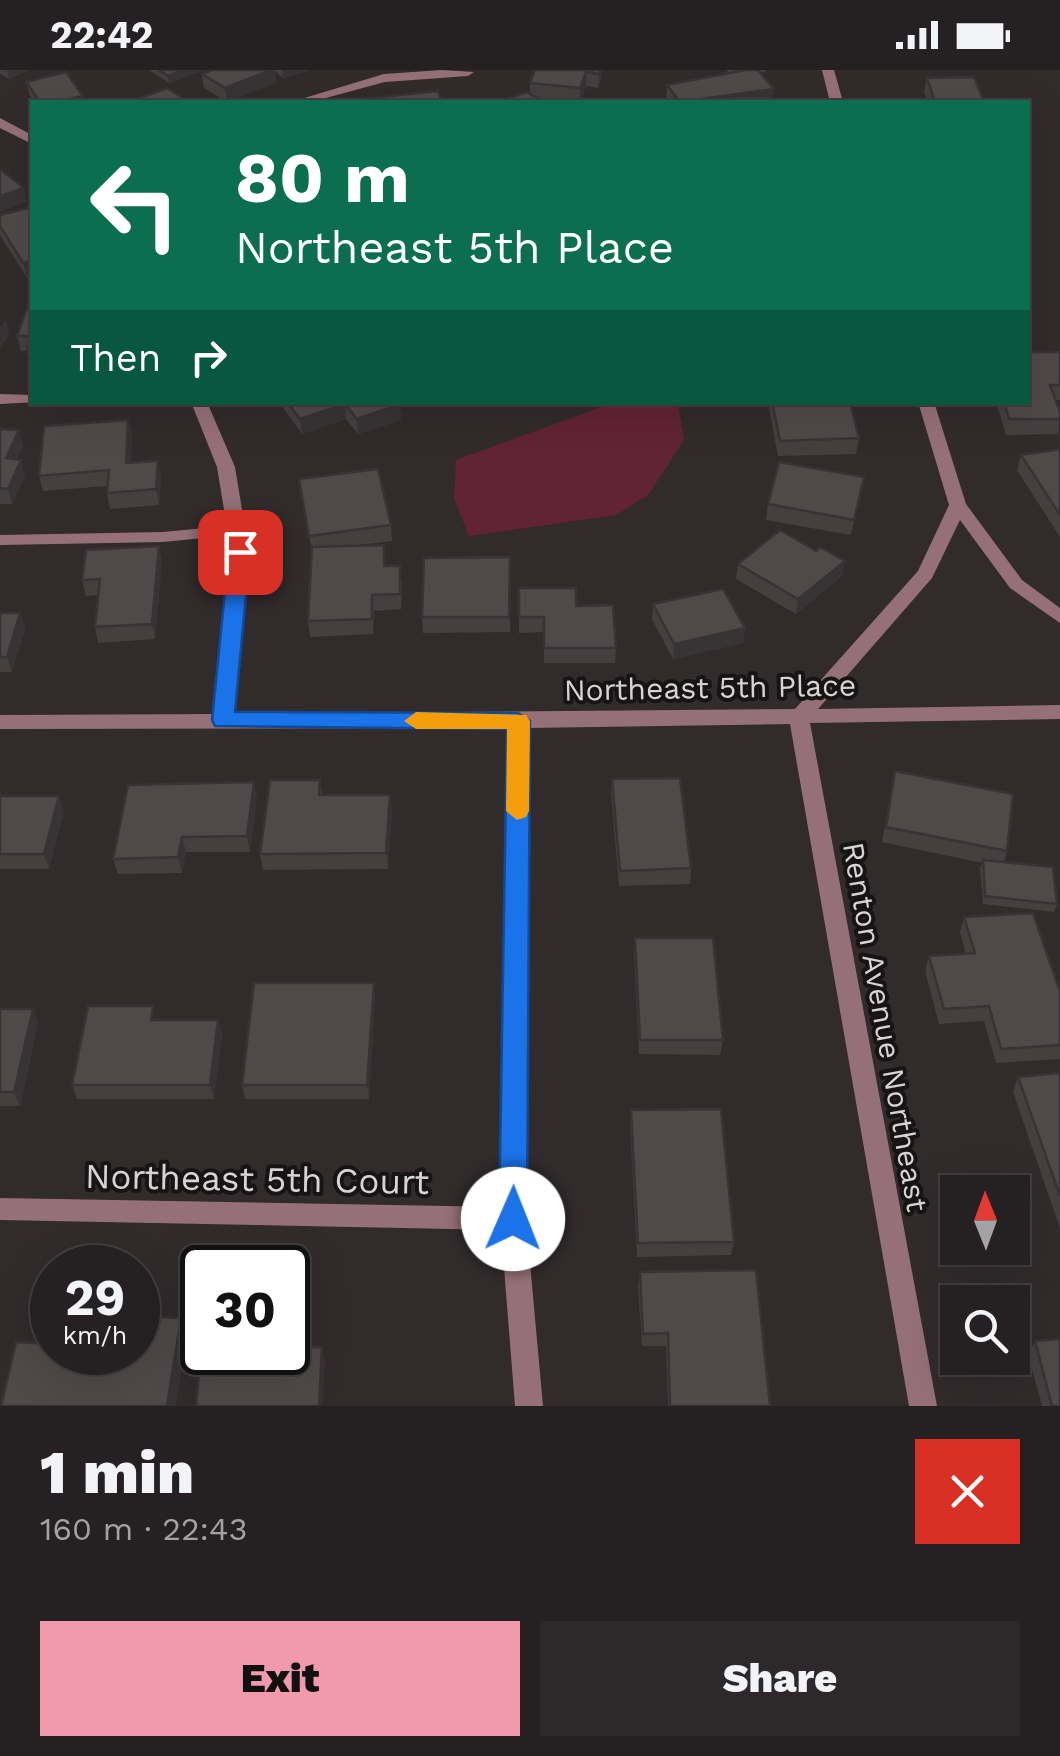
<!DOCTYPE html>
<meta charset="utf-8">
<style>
:root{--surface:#252021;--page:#2d282a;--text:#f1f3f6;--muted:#a3a3a5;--line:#423e3f;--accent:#f29aad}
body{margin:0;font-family:"Work Sans",sans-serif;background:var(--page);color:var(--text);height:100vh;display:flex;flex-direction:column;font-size:38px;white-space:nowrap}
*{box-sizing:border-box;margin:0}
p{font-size:32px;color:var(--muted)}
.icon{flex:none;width:55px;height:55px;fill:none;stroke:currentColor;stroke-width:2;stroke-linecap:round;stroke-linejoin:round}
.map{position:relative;height:1336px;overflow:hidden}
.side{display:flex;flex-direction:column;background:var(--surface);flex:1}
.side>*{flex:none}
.hud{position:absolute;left:30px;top:30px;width:1000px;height:305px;border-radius:0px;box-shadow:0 10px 40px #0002,0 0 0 2px var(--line);background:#0b6e4f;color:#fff;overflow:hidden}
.needle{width:65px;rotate:359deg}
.tools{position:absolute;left:940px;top:1105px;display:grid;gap:20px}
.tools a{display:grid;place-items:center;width:90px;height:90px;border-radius:0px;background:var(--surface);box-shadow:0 10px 40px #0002,0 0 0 2px var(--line);font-size:50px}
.speed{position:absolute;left:30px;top:1175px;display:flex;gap:20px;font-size:50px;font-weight:700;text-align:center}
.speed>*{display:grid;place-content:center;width:130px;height:130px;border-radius:50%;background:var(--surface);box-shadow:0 10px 40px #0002,0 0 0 2px var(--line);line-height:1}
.speed small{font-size:25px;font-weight:400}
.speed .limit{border:5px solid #111;border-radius:15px;background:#fff;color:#111}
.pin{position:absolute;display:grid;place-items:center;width:85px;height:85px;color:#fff;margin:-42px;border-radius:20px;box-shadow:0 5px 15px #0006}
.me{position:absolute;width:110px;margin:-55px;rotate:1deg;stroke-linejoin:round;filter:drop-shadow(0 0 8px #0008)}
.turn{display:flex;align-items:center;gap:35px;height:210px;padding:0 40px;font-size:45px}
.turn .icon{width:130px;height:130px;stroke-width:2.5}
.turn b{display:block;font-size:70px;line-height:85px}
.then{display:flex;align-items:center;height:95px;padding:0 40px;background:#0003;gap:20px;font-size:38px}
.round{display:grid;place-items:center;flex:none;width:105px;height:105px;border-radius:0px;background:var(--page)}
.overview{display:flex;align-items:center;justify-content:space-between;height:170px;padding:0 40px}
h1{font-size:60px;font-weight:800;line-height:75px}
.button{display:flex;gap:20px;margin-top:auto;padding:20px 40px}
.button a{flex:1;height:115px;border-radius:0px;background:var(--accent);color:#111;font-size:40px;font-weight:800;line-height:115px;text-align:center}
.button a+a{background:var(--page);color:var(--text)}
.status{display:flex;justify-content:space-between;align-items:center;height:70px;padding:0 50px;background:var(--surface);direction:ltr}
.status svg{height:28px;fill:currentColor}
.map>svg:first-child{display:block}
</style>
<div class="status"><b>22:42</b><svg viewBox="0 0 49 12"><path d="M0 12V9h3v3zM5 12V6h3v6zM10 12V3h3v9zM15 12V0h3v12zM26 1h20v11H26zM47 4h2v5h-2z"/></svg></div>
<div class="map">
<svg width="1060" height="1336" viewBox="0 0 1060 1336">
<rect width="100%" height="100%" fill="#312b2c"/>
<path fill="#612335" d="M612 333H678L684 370 648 425 616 445 469 466 454 428 456 390Z"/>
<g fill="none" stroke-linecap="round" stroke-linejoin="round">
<path fill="#967078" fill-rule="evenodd" d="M237 455 243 456 245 460 243 464 163 472 0 475V465L163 462Z"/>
<g fill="#967078" fill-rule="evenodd">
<path d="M442 0 474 2 468 6 385 12 311 32H291L384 4Z"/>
<path d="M822 0H834L843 32H830Z"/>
<path d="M0 48 32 65V74L0 58Z"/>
<path d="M0 324 32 325V332H38L0 334Z"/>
<path d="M191 332H207L235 397 249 482 233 644 795 639 918 501 949 435 918 332H934L966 434 1022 510 1060 538V553L1010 518 960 450 932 508 818 639 1060 635V649L810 653 937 1336H909L790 654 528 658 526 1149 543 1336H515L501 1160 0 1150V1128L501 1137 508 658 0 659V645L214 644 231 482 217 397Z"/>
</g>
</g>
<g fill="#453f40">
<path d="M0 0H29L9 9 0 4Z"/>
<path d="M149 0H204L169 13Z"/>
<path d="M212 0H310L283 8 275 1 276 13 227 32 204 18 202 4Z"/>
<path d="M535 0H602L601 9 598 18 586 16 580 32 536 28 530 24V13Z"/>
<path d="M727 0H765V2H760L774 19 772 32H668L666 29 667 15 732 2 728 3Z"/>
<path d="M927 8 984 32H928L924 22Z"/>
<path d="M26 12 84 32H34L30 26Z"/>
<path d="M32 137 27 208 0 165V145Z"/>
<path d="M32 232V298H30L27 281H21L17 266Z"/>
<path d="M1060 282V330H1056L1060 342 1058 364 1006 365 996 332H1028Z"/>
<path d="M279 332H399L401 350 358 364 346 349 302 364Z"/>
<path d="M768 332H772L859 368 856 384 778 386Z"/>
<path d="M128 350 132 365 130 393 158 391 161 406 159 435 110 439 107 423 108 416 43 421 39 406Z"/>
<path d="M0 359 23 375 17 389 25 405 12 434H0Z"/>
<path d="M1060 379V467L1017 400 1021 385Z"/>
<path d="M864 407 851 465 766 450 768 434Z"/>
<path d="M299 409 391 455 392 471 351 476 385 496 402 512 401 539 374 541 373 564 310 567 308 551 312 481Z"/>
<path d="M816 481 845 491 842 506 796 544 736 509 738 494Z"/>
<path d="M510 487V562L423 563 422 547Z"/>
<path d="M162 491 155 569 98 573 95 557 98 525 86 526 82 510Z"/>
<path d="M519 518 576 536 616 578 615 593H544V562L519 563Z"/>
<path d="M653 534 745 558 743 573 673 589 652 549Z"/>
<path d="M0 543H20L25 559 12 602H0Z"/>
<path d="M895 701 1007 781 1004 792 1057 834 1054 842 983 834 980 798 982 793 882 772Z"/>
<path d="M612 709 691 798 690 814 619 816 611 724Z"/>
<path d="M320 710 322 725H390L392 741 388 799 263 800 260 784Z"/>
<path d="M0 721 1 726 64 741 49 799H0Z"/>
<path d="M257 727 250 782H186L182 803 118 804 113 789Z"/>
<path d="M964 847 1060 922V989L996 993 984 951 939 954 925 901 929 886 966 884 960 862Z"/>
<path d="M635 868 723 970 720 985 639 984 634 883Z"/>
<path d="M374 913 375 927 369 1029H245L242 1015Z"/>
<path d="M0 939H33L38 954 20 1036H0Z"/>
<path d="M218 950 222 965 214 1029H77L72 1015Z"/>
<path d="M1060 1003V1158L1013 1022 1018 1007Z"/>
<path d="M631 1040 734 1172 731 1185 637 1187 630 1055Z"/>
<path d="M640 1202 770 1336H668L666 1276H642L638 1215Z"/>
<path d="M1035 1271 1060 1336H1042L1028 1284Z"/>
</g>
<g fill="#383334">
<path d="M7 0H29L9 9Z"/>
<path d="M184 0H204L169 13 168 6Z"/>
<path d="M271 0H275L276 13 227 32 225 18Z"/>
<path d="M282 0H310L283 8Z"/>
<path d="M600 0H602L601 9 598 18Z"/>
<path d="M586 2V16L580 32V18Z"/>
<path d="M774 19 772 32H688Z"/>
<path d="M83 26 84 32H55Z"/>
<path d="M24 118 27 132 0 142V126Z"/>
<path d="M32 190V206L27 208 23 193Z"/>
<path d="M6 250 9 265 0 278V257Z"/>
<path d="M345 334 346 349 302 364 300 349Z"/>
<path d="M400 334 401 350 358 364 357 349Z"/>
<path d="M128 350 132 365 129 409 126 393Z"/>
<path d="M19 360 23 375 10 404 6 388Z"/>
<path d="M21 390 25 405 12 434 8 419Z"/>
<path d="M158 391 161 406 159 435 156 419Z"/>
<path d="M159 476 162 491 155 569 152 554Z"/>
<path d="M845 491 842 506 796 544 798 529Z"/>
<path d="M20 543 25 559 12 602 7 587Z"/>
<path d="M745 558 743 573 673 589 674 574Z"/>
<path d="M254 712 257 727 250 782 247 766Z"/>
<path d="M390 725 392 741 388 799 386 783Z"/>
<path d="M59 726 64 741 49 799 44 784Z"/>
<path d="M182 767 186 782 182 803 178 787Z"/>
<path d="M374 913 375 927 369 1029 367 1015Z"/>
<path d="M33 939 38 954 20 1036 14 1022Z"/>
<path d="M218 950 222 965 214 1029 210 1015Z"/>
<path d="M296 1241 299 1254 296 1290 293 1278Z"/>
<path d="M181 1248 187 1266 176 1336H167Z"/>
<path d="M322 1277 325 1290 322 1336H319Z"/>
</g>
<g fill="#50494a" stroke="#383334" stroke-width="2.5">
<path d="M159 0H184L168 6Z"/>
<path d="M212 0H271L225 18 202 4Z"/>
<path d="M535 0H600L599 4 586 2 580 18 530 13Z"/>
<path d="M745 0H758L774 19 680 32 667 15Z"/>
<path d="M66 2 83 26 55 32H40L26 12Z"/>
<path d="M974 7 984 32H935L927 8Z"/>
<path d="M167 18 189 32H129Z"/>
<path d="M438 21 442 32H363L362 29Z"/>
<path d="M527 22 543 32H497Z"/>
<path d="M0 99 24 118 0 126Z"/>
<path d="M32 137V190L23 193 0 156V145Z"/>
<path d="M29 232H32V283H27L31 266H17Z"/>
<path d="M1028 282H1060V315H1050L1060 342V349H1009L1004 332H1028Z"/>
<path d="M287 332H399L400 334 357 349 345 334 300 349Z"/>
<path d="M772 332H850L859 368 780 371Z"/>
<path d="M128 350 126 393 158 391 156 419 107 423 109 400 39 406 44 356Z"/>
<path d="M0 359 19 360 6 388 21 390 8 419 0 418Z"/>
<path d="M1060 379V445L1021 385Z"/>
<path d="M779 392 864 407 854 450 768 434Z"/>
<path d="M378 399 391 455 309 466 299 409Z"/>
<path d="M780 460 816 481 820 477 845 491 798 529 738 494Z"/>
<path d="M384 475V496H400V524L372 525V549L308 551 312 477Z"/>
<path d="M159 476 152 554 95 557 100 509 82 510 86 480Z"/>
<path d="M510 487 509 547H422L424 488Z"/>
<path d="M519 518H576V536L613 535 616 578H544V547H519Z"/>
<path d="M723 519 745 558 674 574 653 534Z"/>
<path d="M0 543H20L7 587H0Z"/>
<path d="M895 701 1013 724 1007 781 886 757Z"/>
<path d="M680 708 691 798 620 801 612 709Z"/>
<path d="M270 710H320L319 725H390L386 783 260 784Z"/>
<path d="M254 712 247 766 182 767 178 787 113 789 128 715Z"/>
<path d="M0 726H59L44 784H0Z"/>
<path d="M983 790 1053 797 1057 834 985 826Z"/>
<path d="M1033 843 1060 922V975L1001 979 989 936 944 939 929 886 975 883 964 847Z"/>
<path d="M635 868H713L723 970H640Z"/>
<path d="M254 913H374L367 1015H242Z"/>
<path d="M88 936H153L151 950H218L210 1015H72Z"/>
<path d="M0 939H33L14 1022H0Z"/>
<path d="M1060 1003V1126L1018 1007Z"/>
<path d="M721 1039 734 1172 638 1173 631 1040Z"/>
<path d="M756 1200 770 1336H670L668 1263 643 1264 640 1202Z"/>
<path d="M296 1241 293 1278 322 1277 319 1336H196L202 1272V1282H288V1242Z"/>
<path d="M138 1246 181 1248 167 1336H1L16 1272 52 1274V1282H138Z"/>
<path d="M1060 1269V1336H1052L1035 1271Z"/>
</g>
<path fill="#1a73e8" stroke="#114b97" stroke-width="2.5" d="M240 476 250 482 235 642 518 643 530 651 527 1149 523 1158 513 1162 503 1158 499 1149 507 659 215 656 212 650 229 482Z"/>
<path fill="#f59e0b" d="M416 642 526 645 530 651 529 741 526 747 517 750 506 741 507 659H416L404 651Z"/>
<g text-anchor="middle" stroke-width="8" stroke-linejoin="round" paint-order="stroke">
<g font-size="30" fill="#d8d4d5" stroke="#171415">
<text transform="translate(710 618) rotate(-1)" y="10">Northeast 5th Place</text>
<text transform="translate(885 957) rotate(80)" y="10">Renton Avenue Northeast</text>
</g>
<g font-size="35" fill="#d8d4d5" stroke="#171415">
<text transform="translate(257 1109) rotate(1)" y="12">Northeast 5th Court</text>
</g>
</g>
</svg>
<div class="tools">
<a><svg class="needle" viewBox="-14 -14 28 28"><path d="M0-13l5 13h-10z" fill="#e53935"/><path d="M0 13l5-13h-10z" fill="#a3a3a5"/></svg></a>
<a><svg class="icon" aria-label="search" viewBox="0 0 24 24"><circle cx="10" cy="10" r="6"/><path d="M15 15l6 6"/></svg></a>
</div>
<div class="speed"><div>29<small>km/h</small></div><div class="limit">30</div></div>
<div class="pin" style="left:240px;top:482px;background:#d93025"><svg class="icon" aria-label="arrive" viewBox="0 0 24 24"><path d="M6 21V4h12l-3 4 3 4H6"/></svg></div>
<svg class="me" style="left:513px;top:1149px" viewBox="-20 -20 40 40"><circle r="19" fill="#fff"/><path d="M0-13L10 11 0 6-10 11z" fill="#1a73e8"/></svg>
<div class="hud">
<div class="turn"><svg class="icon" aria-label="left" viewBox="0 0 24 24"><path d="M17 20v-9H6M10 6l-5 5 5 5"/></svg><div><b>80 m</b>Northeast 5th Place</div></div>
<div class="then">Then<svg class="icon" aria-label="right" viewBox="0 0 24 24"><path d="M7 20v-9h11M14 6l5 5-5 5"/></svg></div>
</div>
</div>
<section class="side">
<div class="overview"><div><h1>1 min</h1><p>160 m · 22:43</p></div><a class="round" style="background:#d93025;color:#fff"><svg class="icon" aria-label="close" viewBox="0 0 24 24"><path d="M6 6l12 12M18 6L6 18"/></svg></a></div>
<div class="button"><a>Exit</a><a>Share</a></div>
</section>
